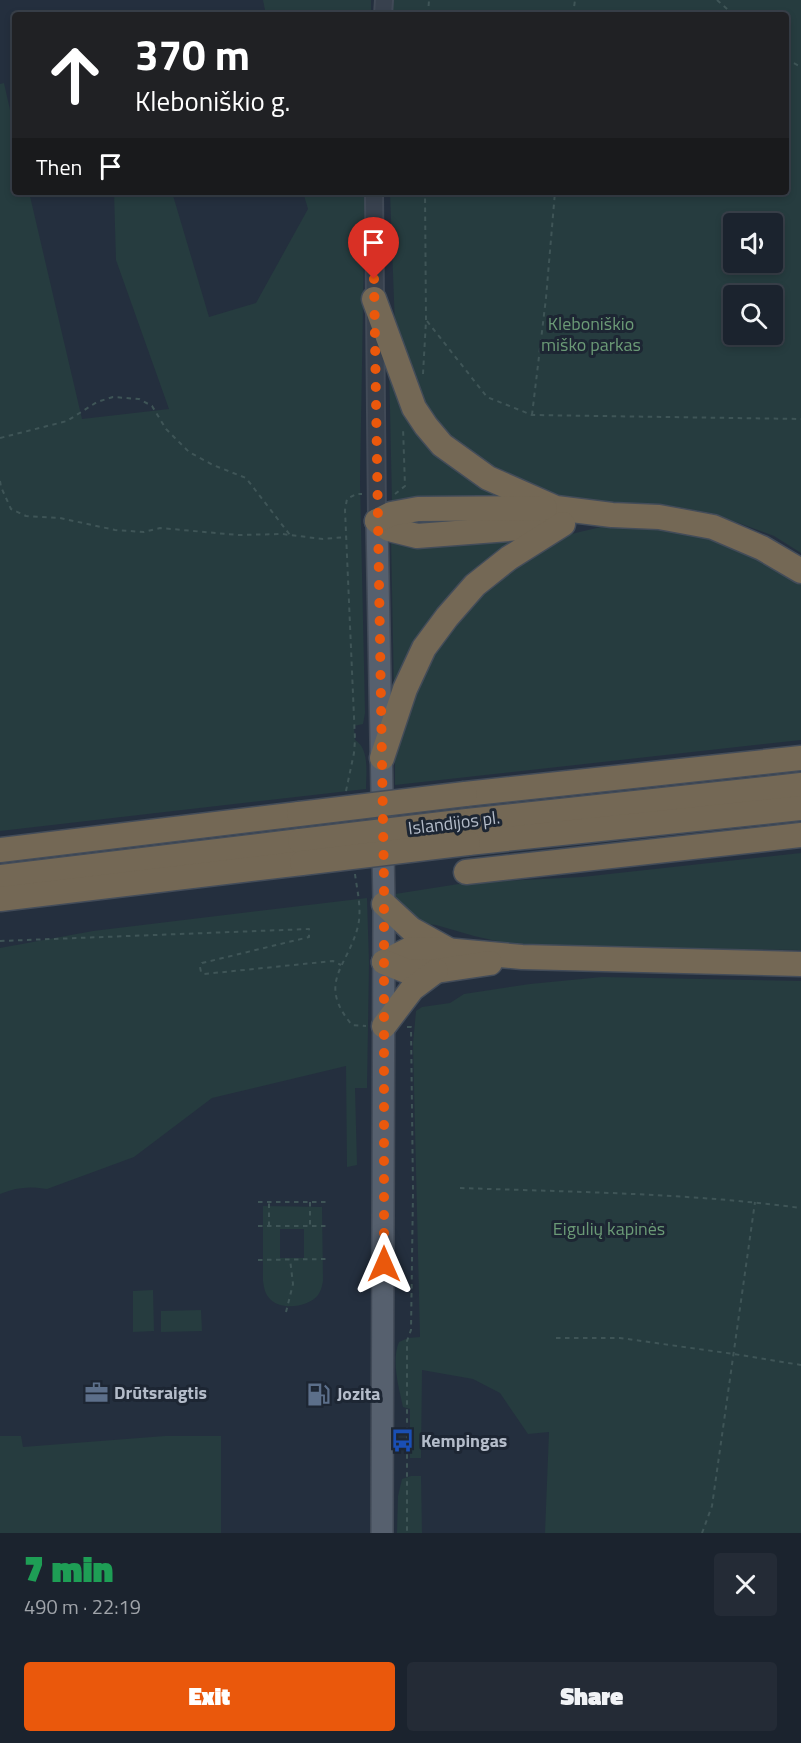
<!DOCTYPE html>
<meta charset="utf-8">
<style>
:root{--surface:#1b232e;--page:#242b36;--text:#f1f3f6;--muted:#a0a4aa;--line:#39404a;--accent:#ea580c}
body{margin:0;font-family:"Titillium Web",sans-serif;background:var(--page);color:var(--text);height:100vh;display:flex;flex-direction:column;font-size:22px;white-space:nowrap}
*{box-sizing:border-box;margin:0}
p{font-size:20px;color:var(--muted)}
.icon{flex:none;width:33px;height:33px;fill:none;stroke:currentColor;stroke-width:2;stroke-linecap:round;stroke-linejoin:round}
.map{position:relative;height:1533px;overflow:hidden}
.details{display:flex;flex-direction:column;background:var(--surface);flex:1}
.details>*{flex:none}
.hud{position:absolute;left:12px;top:12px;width:777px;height:183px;border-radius:6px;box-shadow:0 3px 9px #0003,0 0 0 2px var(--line);background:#202124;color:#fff;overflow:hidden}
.tools{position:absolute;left:723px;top:213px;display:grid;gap:12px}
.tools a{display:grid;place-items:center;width:60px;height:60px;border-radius:6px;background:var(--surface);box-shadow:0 3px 9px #0003,0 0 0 2px var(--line);font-size:30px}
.pin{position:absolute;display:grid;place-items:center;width:51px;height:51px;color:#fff;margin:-62px -26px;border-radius:50% 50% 50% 0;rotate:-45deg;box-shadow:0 0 6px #0007}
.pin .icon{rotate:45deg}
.me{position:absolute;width:66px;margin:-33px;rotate:0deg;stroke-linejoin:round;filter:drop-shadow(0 0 4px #0008)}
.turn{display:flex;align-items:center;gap:21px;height:126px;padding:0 24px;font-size:27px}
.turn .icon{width:78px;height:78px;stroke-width:2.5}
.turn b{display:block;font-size:42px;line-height:51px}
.then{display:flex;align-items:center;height:57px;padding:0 24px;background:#0003;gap:12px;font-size:22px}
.round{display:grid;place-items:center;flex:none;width:63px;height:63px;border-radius:6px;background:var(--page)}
.headline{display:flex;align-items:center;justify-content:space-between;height:102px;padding:0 24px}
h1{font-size:36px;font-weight:800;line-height:45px;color:#1e9e55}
.button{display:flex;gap:12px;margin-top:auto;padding:12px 24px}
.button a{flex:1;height:69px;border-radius:6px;background:var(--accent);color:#fff;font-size:24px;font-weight:800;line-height:69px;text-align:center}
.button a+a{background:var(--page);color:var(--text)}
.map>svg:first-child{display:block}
</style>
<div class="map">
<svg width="801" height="1533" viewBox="0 0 801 1533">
<rect width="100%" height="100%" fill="#242f3e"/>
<g fill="#263c3f" fill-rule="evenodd">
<path d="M263 0H371V15H266Z"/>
<path d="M392 0H801V553L774 536 711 513 666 505 579 501 539 495 502 480 431 425 395 327 390 192H786V15H392ZM734 224H772V262H734ZM734 296H772V334H734Z"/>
<path d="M4 83 15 132V192H29L82 419 169 409 116 260 114 192H172L209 317 256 303 308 209 303 192H365L360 481 365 713 363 724 354 726 355 740C370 749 366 774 366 789L0 831V84Z"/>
<path d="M389 361 402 394 520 501 392 504Z"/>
<path d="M605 526C644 527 687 527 724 540 751 550 776 568 801 583V740L395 785V738L414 689 454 620 478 590 567 535Z"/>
<path d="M539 530 394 694 391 537Z"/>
<path d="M801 853V950L519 946 474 936 436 925 424 924 400 908 395 894 465 883 582 877Z"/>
<path d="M367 898 369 963 367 1088H355L357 1165 347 1167 346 1066 212 1098 134 1157 47 1189C31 1186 16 1187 0 1194V948L93 931Z"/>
<path d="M602 977 801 981V1533H545L549 1432 528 1434 500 1393 473 1379 422 1370 421 1458H410V1409L403 1407C399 1388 391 1361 399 1342L408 1338 420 1337 413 1044 416 1011 422 1007 450 1003 464 994 530 984Z"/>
<path d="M263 1206 322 1207 323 1281C322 1286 321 1291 318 1295 309 1307 281 1311 270 1299 265 1294 264 1288 263 1281ZM280 1229H304V1258H280Z"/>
<path d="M153 1290 154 1331 133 1332V1291Z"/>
<path d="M201 1310 202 1331 161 1332V1311Z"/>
<path d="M0 1436H21L23 1447 165 1436H221V1533H0Z"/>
<path d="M411 1476H421L422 1533H397L398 1496 402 1479Z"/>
</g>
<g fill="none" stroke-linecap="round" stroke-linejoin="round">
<defs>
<g id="minor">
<path d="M383 15 384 0"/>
<path d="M374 192 377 521"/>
</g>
<path id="major" d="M377 521 384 904 382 1533"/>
<g id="highway">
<path d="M374 299 414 408 426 426 442 445 488 478 556 508 612 515 659 517 713 527 762 548 801 571"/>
<path d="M377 521 389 529 417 536 560 525"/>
<path d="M377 521 391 514 418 509 545 508"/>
<path d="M382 758 405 689 424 648 447 617 475 585 509 558 563 524"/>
<path d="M465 794 801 758"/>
<path d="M467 821 801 785"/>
<path d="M468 843 801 808"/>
<path d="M0 850 299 814"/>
<path d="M466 872 801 835"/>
<path d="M0 877 300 841"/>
<path d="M0 899 302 863"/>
<path d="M384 904 411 929 447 949"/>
<path d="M384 962 408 950 433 949 522 957 801 964"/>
<path d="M384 962 409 972 436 971 490 963"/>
<path d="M384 1026 412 989 436 971"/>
</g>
</defs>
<use href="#minor" stroke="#414a57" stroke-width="20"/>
<use href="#major" stroke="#414a57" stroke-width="24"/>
<use href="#highway" stroke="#434c59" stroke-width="27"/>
<g stroke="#3f5557" stroke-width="2" stroke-dasharray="4.5 4.5" stroke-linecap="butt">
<path d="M717 0 734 15"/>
<path d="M428 15 429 0"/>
<path d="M573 15 575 0"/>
<path d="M786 59 801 67"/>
<path d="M427 321 487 397 532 415 801 419"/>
<path d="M423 374 426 321 425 192"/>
<path d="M532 415 546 298 555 192"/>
<path d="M0 438 67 421 97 402 113 397 139 399 152 406 166 429 189 452 213 465 246 478 290 535"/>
<path d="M0 481 1 487 11 509 26 516 60 518 115 530 144 532 160 528 238 535 282 534 323 539 347 537"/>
<path d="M395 494 405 486 403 427"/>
<path d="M346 791 354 753 355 740 345 510 347 499 356 494H362"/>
<path d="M355 874C357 890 362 909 358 926 348 967 316 982 352 1025L366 1026"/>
<path d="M0 941 309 929V937L202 963 200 967 201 972 204 974 333 961 341 965"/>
<path d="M407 1027H411L413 1191 411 1330 407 1341V1533"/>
<path d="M460 1188C574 1192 688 1193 801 1208"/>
<path d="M258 1202H327"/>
<path d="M310 1202V1226"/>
<path d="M258 1226H327"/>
<path d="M269 1226V1202"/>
<path d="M258 1260 327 1259"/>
<path d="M286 1312 293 1284 290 1259"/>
<path d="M556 1338H620L734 1354 801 1365"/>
<path d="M702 1533 712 1506 755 1202"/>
</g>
<use href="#minor" stroke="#38414e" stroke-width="16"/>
<use href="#major" stroke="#56606e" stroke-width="21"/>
<use href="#highway" stroke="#746855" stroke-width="24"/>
<defs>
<g id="highway-bridge">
<path d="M299 814 465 794"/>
<path d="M300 841 467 821"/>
<path d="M302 863 468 843"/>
</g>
</defs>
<use href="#highway-bridge" stroke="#434c59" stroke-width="27" stroke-linecap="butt"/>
<use href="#highway-bridge" stroke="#746855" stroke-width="24"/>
</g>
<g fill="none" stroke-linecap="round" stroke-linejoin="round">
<path stroke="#ea580c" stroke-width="10" stroke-dasharray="0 18" d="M374 279 384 883V1264"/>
</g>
<defs>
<symbol id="office-bare" viewBox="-9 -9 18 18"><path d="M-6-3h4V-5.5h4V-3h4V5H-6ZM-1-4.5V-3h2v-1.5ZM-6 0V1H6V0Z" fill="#5c6f8a" stroke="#1d2633" stroke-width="2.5" paint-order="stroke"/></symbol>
<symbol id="fuel-bare" viewBox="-9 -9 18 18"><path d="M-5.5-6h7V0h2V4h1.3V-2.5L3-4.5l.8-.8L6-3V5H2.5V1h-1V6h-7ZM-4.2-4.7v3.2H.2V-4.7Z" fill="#5c6f8a" stroke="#1d2633" stroke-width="2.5" paint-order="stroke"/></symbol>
<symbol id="bus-bare" viewBox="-9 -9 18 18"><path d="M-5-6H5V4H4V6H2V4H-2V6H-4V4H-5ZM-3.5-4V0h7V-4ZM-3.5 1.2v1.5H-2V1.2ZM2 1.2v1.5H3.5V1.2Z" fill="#1a4fb4" stroke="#1d2633" stroke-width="2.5" paint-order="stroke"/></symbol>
</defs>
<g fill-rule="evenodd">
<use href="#office-bare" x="80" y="1376" width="33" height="33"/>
<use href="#fuel-bare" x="302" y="1378" width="33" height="33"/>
<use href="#bus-bare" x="386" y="1424" width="33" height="33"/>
</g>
<g text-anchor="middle" stroke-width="6" stroke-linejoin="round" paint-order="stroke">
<g font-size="18" fill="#6b9a76" stroke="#1d2633">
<text x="591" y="330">Kleboniškio<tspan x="591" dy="21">miško parkas</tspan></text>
<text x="609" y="1235">Eigulių kapinės</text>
</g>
<g font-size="18" fill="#b4bcc9" stroke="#1d2633">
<text transform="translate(454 823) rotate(-7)" y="6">Islandijos pl.</text>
</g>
<g font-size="18" font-weight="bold" fill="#b4bcc9" stroke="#1d2633" text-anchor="start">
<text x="114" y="1399">Drūtsraigtis</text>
<text x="337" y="1400">Jozita</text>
<text x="421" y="1447">Kempingas</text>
</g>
</g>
</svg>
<div class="tools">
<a><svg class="icon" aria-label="sound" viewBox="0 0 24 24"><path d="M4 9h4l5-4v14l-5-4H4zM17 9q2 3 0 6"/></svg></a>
<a><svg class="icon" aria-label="search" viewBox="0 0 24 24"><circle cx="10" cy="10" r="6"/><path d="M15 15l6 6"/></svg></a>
</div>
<div class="pin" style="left:374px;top:279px;background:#d93025"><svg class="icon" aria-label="arrive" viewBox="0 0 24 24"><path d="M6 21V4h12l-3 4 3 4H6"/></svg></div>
<svg class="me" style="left:384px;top:1264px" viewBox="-20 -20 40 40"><path d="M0-17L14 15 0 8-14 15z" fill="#ea580c" stroke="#fff" stroke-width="4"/></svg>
<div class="hud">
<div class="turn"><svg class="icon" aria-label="ahead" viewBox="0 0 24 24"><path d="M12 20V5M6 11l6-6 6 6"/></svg><div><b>370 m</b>Kleboniškio g.</div></div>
<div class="then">Then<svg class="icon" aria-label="arrive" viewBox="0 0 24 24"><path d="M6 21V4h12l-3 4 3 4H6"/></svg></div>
</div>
</div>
<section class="details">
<div class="headline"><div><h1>7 min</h1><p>490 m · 22:19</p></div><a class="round"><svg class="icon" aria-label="close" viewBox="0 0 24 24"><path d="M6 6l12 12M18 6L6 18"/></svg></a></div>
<div class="button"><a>Exit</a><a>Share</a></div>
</section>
